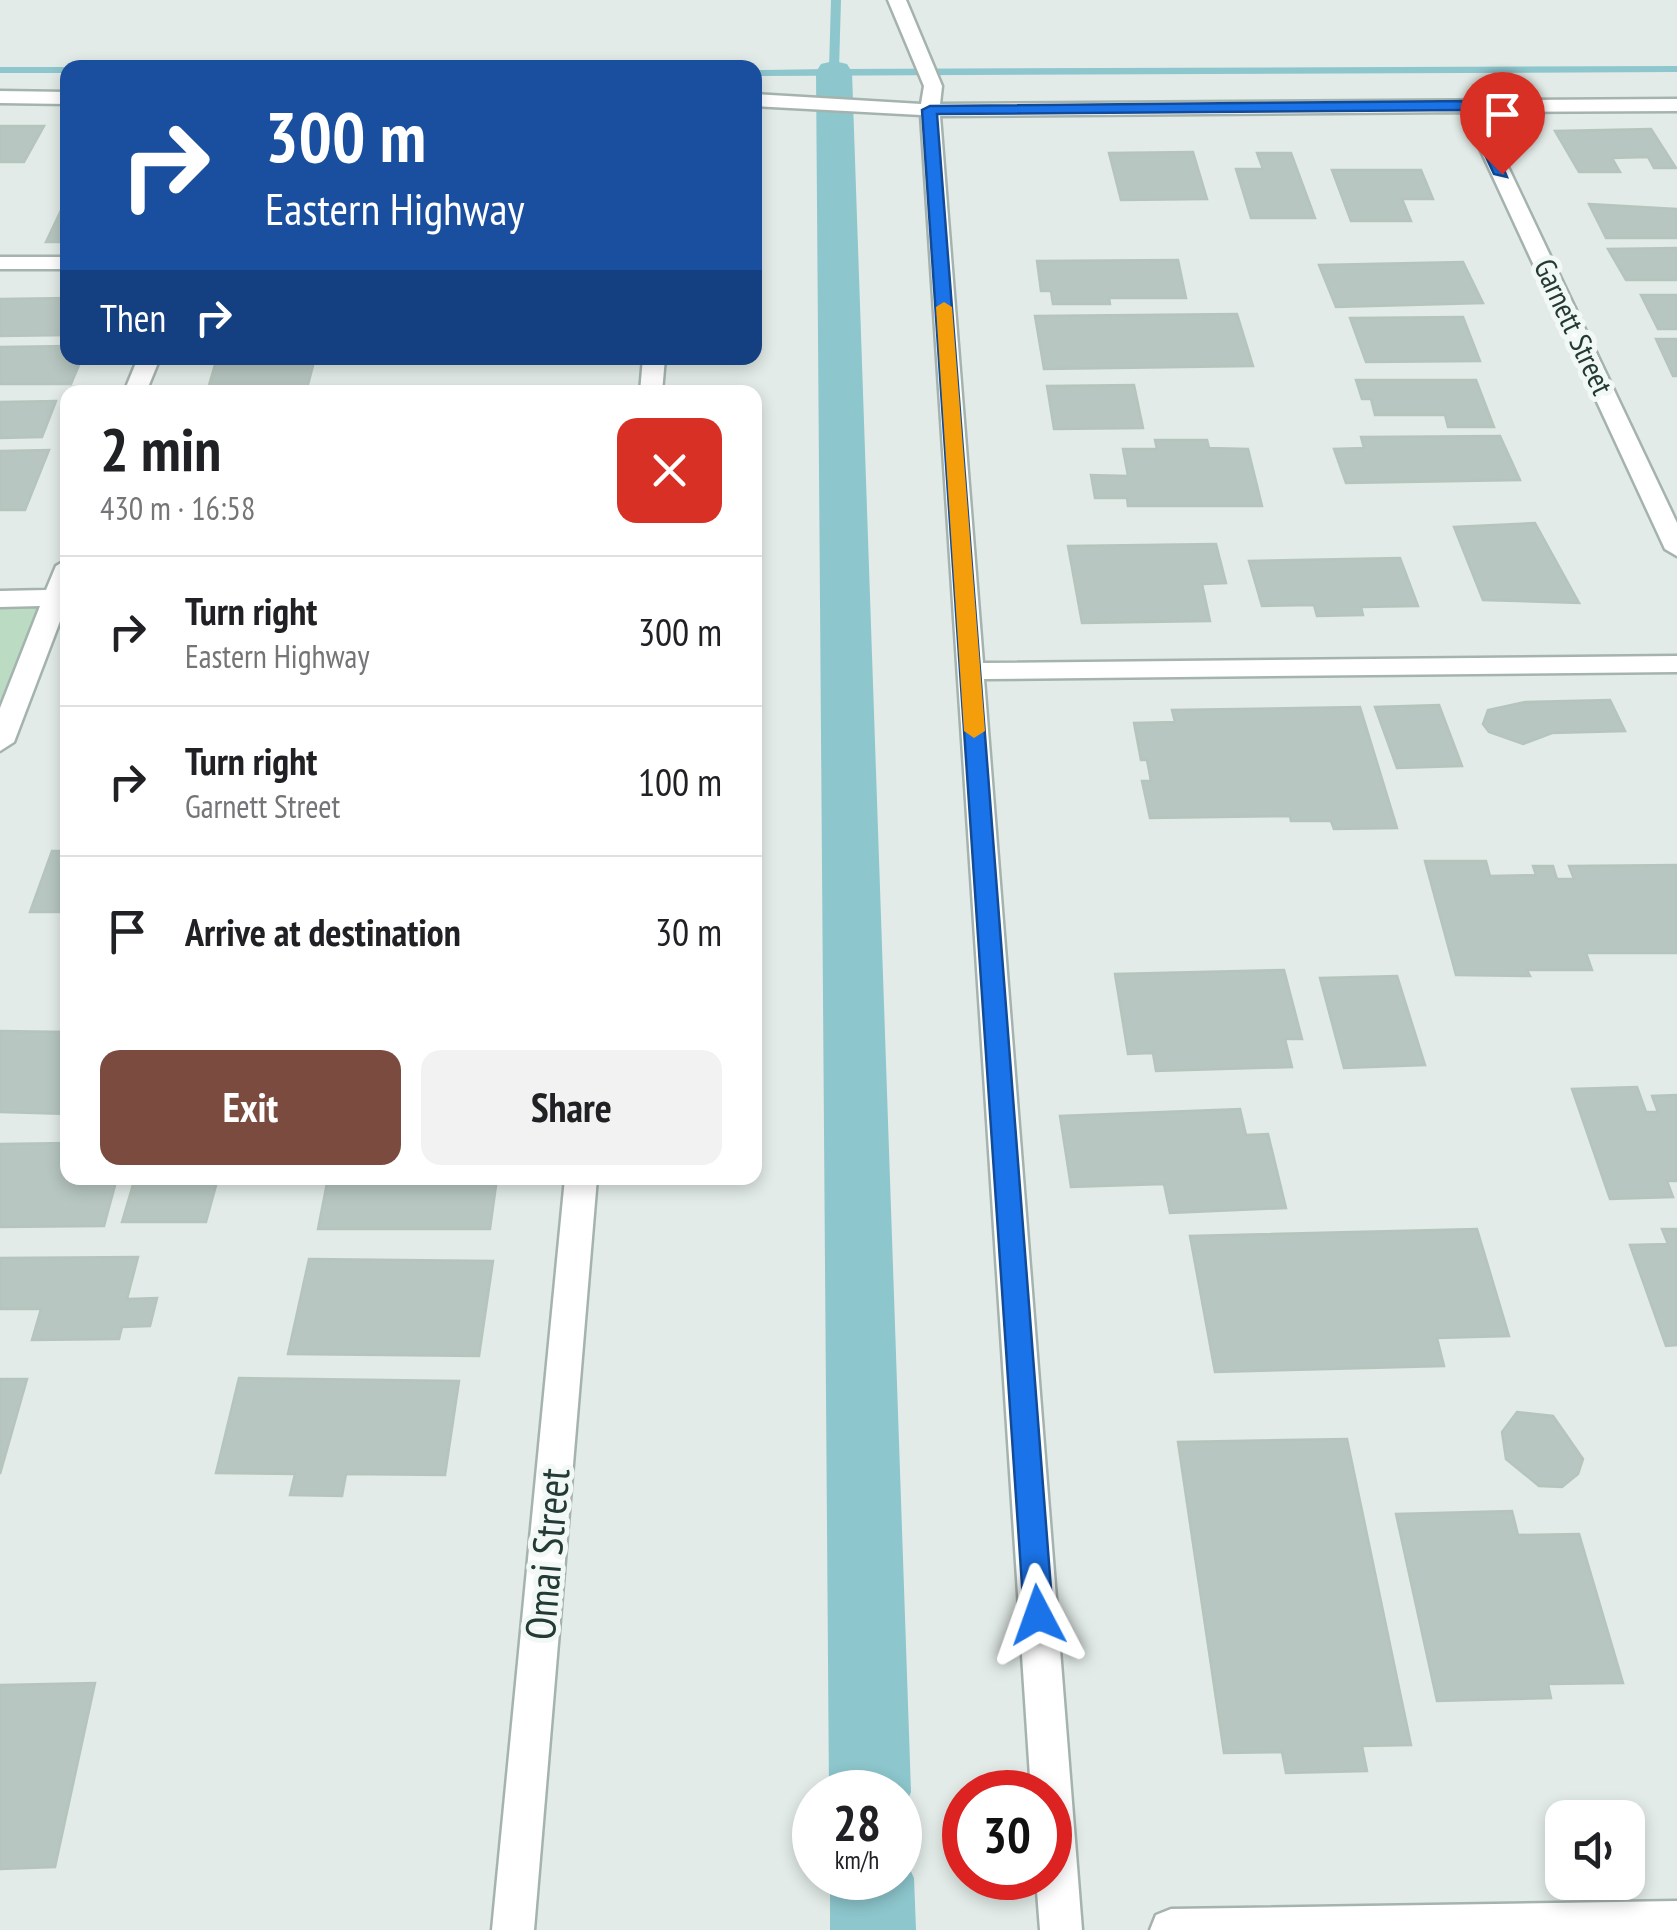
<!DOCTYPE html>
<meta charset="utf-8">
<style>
:root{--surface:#fff;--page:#f2f2f2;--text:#202124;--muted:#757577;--line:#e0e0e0;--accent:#7b4b3f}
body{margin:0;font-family:"PT Sans Narrow",sans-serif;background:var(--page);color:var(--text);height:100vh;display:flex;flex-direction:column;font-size:38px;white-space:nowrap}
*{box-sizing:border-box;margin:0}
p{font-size:32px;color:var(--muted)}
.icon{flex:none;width:55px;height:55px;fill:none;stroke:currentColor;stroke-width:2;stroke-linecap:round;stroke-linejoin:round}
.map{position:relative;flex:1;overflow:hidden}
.sheet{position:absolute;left:60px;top:385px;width:702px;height:800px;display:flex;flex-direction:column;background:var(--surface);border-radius:20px;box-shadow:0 5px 15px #0003}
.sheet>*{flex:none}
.guide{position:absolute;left:60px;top:60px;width:702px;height:305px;border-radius:20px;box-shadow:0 5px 15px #0003;background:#1a4fa0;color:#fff;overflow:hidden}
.tools{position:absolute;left:1545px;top:1800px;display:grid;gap:20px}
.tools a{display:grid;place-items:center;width:100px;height:100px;border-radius:20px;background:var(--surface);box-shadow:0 5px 15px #0003;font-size:50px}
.speed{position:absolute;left:792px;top:1770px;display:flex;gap:20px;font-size:50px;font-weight:700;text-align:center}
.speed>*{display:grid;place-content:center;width:130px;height:130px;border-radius:50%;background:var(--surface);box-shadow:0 5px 15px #0003;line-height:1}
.speed small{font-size:25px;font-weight:400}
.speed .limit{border:15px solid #d22;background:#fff;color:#111}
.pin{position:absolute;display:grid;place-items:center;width:85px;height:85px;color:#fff;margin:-102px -42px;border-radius:50% 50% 50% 0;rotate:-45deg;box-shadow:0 0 10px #0007}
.pin .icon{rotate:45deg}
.me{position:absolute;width:110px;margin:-55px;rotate:356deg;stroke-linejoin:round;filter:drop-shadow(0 0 8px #0008)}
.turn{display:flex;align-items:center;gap:35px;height:210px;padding:0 40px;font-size:45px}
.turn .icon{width:130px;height:130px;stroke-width:2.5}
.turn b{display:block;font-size:70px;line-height:85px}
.then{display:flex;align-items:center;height:95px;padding:0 40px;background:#0003;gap:20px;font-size:38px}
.round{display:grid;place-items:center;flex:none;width:105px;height:105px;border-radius:20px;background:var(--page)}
.headline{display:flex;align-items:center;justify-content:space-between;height:170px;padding:0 40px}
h1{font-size:60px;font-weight:800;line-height:75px}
.cta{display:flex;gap:20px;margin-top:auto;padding:20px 40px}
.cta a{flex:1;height:115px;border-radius:20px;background:var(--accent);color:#fff;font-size:40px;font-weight:800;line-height:115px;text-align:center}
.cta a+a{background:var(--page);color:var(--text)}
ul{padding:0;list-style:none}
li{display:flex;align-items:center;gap:30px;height:150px;padding:0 40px;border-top:2px solid var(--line)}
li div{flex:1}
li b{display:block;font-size:38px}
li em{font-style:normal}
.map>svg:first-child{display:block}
</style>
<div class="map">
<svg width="1677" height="1930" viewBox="0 0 1677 1930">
<rect width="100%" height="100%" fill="#e2ebe7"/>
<path fill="#bcdbc3" d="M0 598H55L0 728Z"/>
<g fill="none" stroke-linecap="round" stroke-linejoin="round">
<g fill="#8dc6cd" fill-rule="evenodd">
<path d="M831 0H841L839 69 1677 66V72L755 76V70L829 69Z"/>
<path d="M0 67H68L71 68H68V73H0Z"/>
</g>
<g fill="#8dc6cd" fill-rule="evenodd">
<path d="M834 61 847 64 852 72 911 1792 900 1818V1792H829L816 72 821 64Z"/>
<path d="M900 1848 914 1878 916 1930H830V1878H900Z"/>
</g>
</g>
<g fill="#b7c6c0" stroke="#b5c5bd" stroke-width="2.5">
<path d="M0 126H44L24 162H0Z"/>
<path d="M1651 129 1676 168H1654L1648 157 1612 158 1620 172H1579L1555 131Z"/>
<path d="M1193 152 1207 199 1121 200 1109 153Z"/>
<path d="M1257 153H1291L1315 218H1251L1236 169H1263Z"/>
<path d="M1332 170H1421L1433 199H1402L1411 221H1351Z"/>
<path d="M64 204 68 242H46Z"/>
<path d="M1589 204 1677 209V238H1606Z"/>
<path d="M1677 248V280H1626L1608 249Z"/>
<path d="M1178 260 1186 298H1109L1110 304H1053L1051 291H1041L1037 261Z"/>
<path d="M1463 262 1483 303 1336 307 1319 265Z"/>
<path d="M1641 295H1677V329H1658Z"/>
<path d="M68 298V335L0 336V299Z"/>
<path d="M1237 314 1253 366 1044 369 1035 316Z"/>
<path d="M1463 317 1480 361 1366 362 1350 318Z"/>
<path d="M1656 339H1677V376H1673Z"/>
<path d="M68 346V358H82L71 384H0V347Z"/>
<path d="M217 358H315L306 392H207Z"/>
<path d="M1356 380H1476L1494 427H1448L1445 415H1375L1371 399H1362Z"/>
<path d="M1134 385 1143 428 1054 429 1047 386Z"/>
<path d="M56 401 42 437 0 438V402Z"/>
<path d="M1500 436 1520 480 1346 483 1334 449 1364 448 1361 437Z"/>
<path d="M1155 440H1207L1209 448 1248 449 1262 506H1128L1127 498H1095L1091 475 1128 476 1123 449H1157Z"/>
<path d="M49 450 25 510H0V451Z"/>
<path d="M1535 523 1579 603 1483 600 1454 527Z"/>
<path d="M1216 544 1226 583 1202 584 1210 621 1082 623 1068 546Z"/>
<path d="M1400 558 1418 606 1361 607 1363 615 1317 616 1314 605 1262 606 1249 561Z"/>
<path d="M1610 700 1625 731 1552 733 1523 744 1489 732 1483 724 1488 710 1525 702Z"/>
<path d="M1439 705 1462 766 1397 768 1375 707Z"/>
<path d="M1360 707 1397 828 1334 829 1331 821H1291L1290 816 1150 818 1142 781H1151L1147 760H1141L1134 723 1175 722 1172 710Z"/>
<path d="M52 851H68V912H30Z"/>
<path d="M1425 861H1486L1490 876 1536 875 1533 866H1553L1557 879H1574L1569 866 1677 865V953H1586L1592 970H1527L1530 976 1456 975Z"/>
<path d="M1284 970 1302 1039H1285L1292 1067 1156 1071 1153 1053 1128 1054 1115 974Z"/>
<path d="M1397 976 1425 1065 1344 1068 1320 978Z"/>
<path d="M0 1031 68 1032V1114L0 1112Z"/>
<path d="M1637 1087 1646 1112H1658L1652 1096 1677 1095V1181H1667L1673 1197 1610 1199 1572 1089Z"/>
<path d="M1240 1109 1246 1135 1268 1134 1286 1208 1170 1213 1164 1184 1071 1187 1060 1116Z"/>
<path d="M68 1143V1178H117L104 1226 0 1227V1144Z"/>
<path d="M135 1178H218L206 1222H122Z"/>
<path d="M328 1178H497L490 1229H318Z"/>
<path d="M1477 1229 1509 1336 1437 1338 1444 1366 1215 1372 1190 1236Z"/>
<path d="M1662 1229H1677V1345L1666 1346 1630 1245 1668 1244Z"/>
<path d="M138 1257 127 1299 157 1298 150 1326 122 1327 119 1339 32 1340 41 1309H0V1258Z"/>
<path d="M309 1259 493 1261 479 1356 288 1354Z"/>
<path d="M239 1378 459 1381 445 1475 346 1474 342 1496 290 1495 295 1474 216 1473Z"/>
<path d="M0 1379H27L0 1474Z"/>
<path d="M1517 1412 1553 1416 1583 1459 1578 1474 1562 1487 1539 1486 1506 1459 1502 1432Z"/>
<path d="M1347 1439 1411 1745 1362 1746 1367 1771 1286 1773 1282 1752 1224 1753 1178 1442Z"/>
<path d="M1512 1511 1518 1535 1579 1534 1623 1683 1548 1684 1551 1698 1437 1701 1396 1514Z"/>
<path d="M95 1683 55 1867 0 1869V1685Z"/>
</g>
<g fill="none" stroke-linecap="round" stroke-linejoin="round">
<defs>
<g id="minor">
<path d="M888 0H906L942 86 940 104 1677 99V111L1482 112 1677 523V556L1665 549 1463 112 940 116 983 663 1677 656V672L984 679 1082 1930H1040L1036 1878H1050V1792H1031L921 115 755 106V94L921 104 924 86Z"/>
<path d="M0 91 68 92V104L0 103Z"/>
<rect x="0" y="257" width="68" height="12"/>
<path d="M138 358H160L146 392H124Z"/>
<path d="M643 358H665L662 392H640Z"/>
<path d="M68 559V600L14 742 0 751V708L40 606 0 607V591L46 590 56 566Z"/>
<path d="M565 1178H597L534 1930H492Z"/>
<path d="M1677 1901V1930H1150L1156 1915 1171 1909Z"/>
</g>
</defs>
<use href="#minor" stroke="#a5b3ae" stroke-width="5"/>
<use href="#minor" fill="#fff" fill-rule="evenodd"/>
</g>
<path fill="#1a73e8" stroke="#114b97" stroke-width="2.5" d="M1470 101 1477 105 1507 177 1494 174 1464 110 937 114 1053 1615 1049 1625 1038 1629 1028 1625 1024 1615 922 110 930 106Z"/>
<path fill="#f59e0b" d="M944 302 952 307 985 731 974 738 964 731 936 307Z"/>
<g text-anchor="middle" stroke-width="10" stroke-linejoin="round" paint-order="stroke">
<g font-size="30" fill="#233b34" stroke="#f2f8f5">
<text transform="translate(1573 327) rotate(65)" y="10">Garnett Street</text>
</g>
<g font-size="42" fill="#233b34" stroke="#f2f8f5">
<text transform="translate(547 1554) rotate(-85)" y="15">Omai Street</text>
</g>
</g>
</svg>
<div class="tools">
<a><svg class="icon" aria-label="sound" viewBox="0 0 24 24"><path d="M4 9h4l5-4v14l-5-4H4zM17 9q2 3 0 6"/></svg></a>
</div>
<div class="speed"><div>28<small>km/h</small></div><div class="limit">30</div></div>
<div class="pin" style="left:1502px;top:174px;background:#d93025"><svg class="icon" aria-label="arrive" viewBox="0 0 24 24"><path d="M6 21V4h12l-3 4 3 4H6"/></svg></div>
<svg class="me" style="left:1038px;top:1615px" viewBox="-20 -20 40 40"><path d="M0-17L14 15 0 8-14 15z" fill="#1a73e8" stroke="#fff" stroke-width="4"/></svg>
<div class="guide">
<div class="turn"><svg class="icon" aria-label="right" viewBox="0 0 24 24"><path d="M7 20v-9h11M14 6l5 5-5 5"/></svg><div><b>300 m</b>Eastern Highway</div></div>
<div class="then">Then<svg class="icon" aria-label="right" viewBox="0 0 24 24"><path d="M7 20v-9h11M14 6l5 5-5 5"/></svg></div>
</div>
<section class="sheet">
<div class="headline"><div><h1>2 min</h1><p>430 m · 16:58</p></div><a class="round" style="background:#d93025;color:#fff"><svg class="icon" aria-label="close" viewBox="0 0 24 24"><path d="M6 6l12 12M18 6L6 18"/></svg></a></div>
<ul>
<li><svg class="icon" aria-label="right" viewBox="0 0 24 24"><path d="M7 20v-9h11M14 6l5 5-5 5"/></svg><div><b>Turn right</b><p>Eastern Highway</p></div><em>300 m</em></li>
<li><svg class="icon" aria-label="right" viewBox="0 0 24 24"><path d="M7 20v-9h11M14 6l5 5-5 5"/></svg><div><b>Turn right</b><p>Garnett Street</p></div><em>100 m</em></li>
<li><svg class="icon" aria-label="arrive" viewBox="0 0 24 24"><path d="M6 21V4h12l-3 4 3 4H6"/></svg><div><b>Arrive at destination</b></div><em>30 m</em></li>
</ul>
<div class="cta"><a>Exit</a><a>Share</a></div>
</section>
</div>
